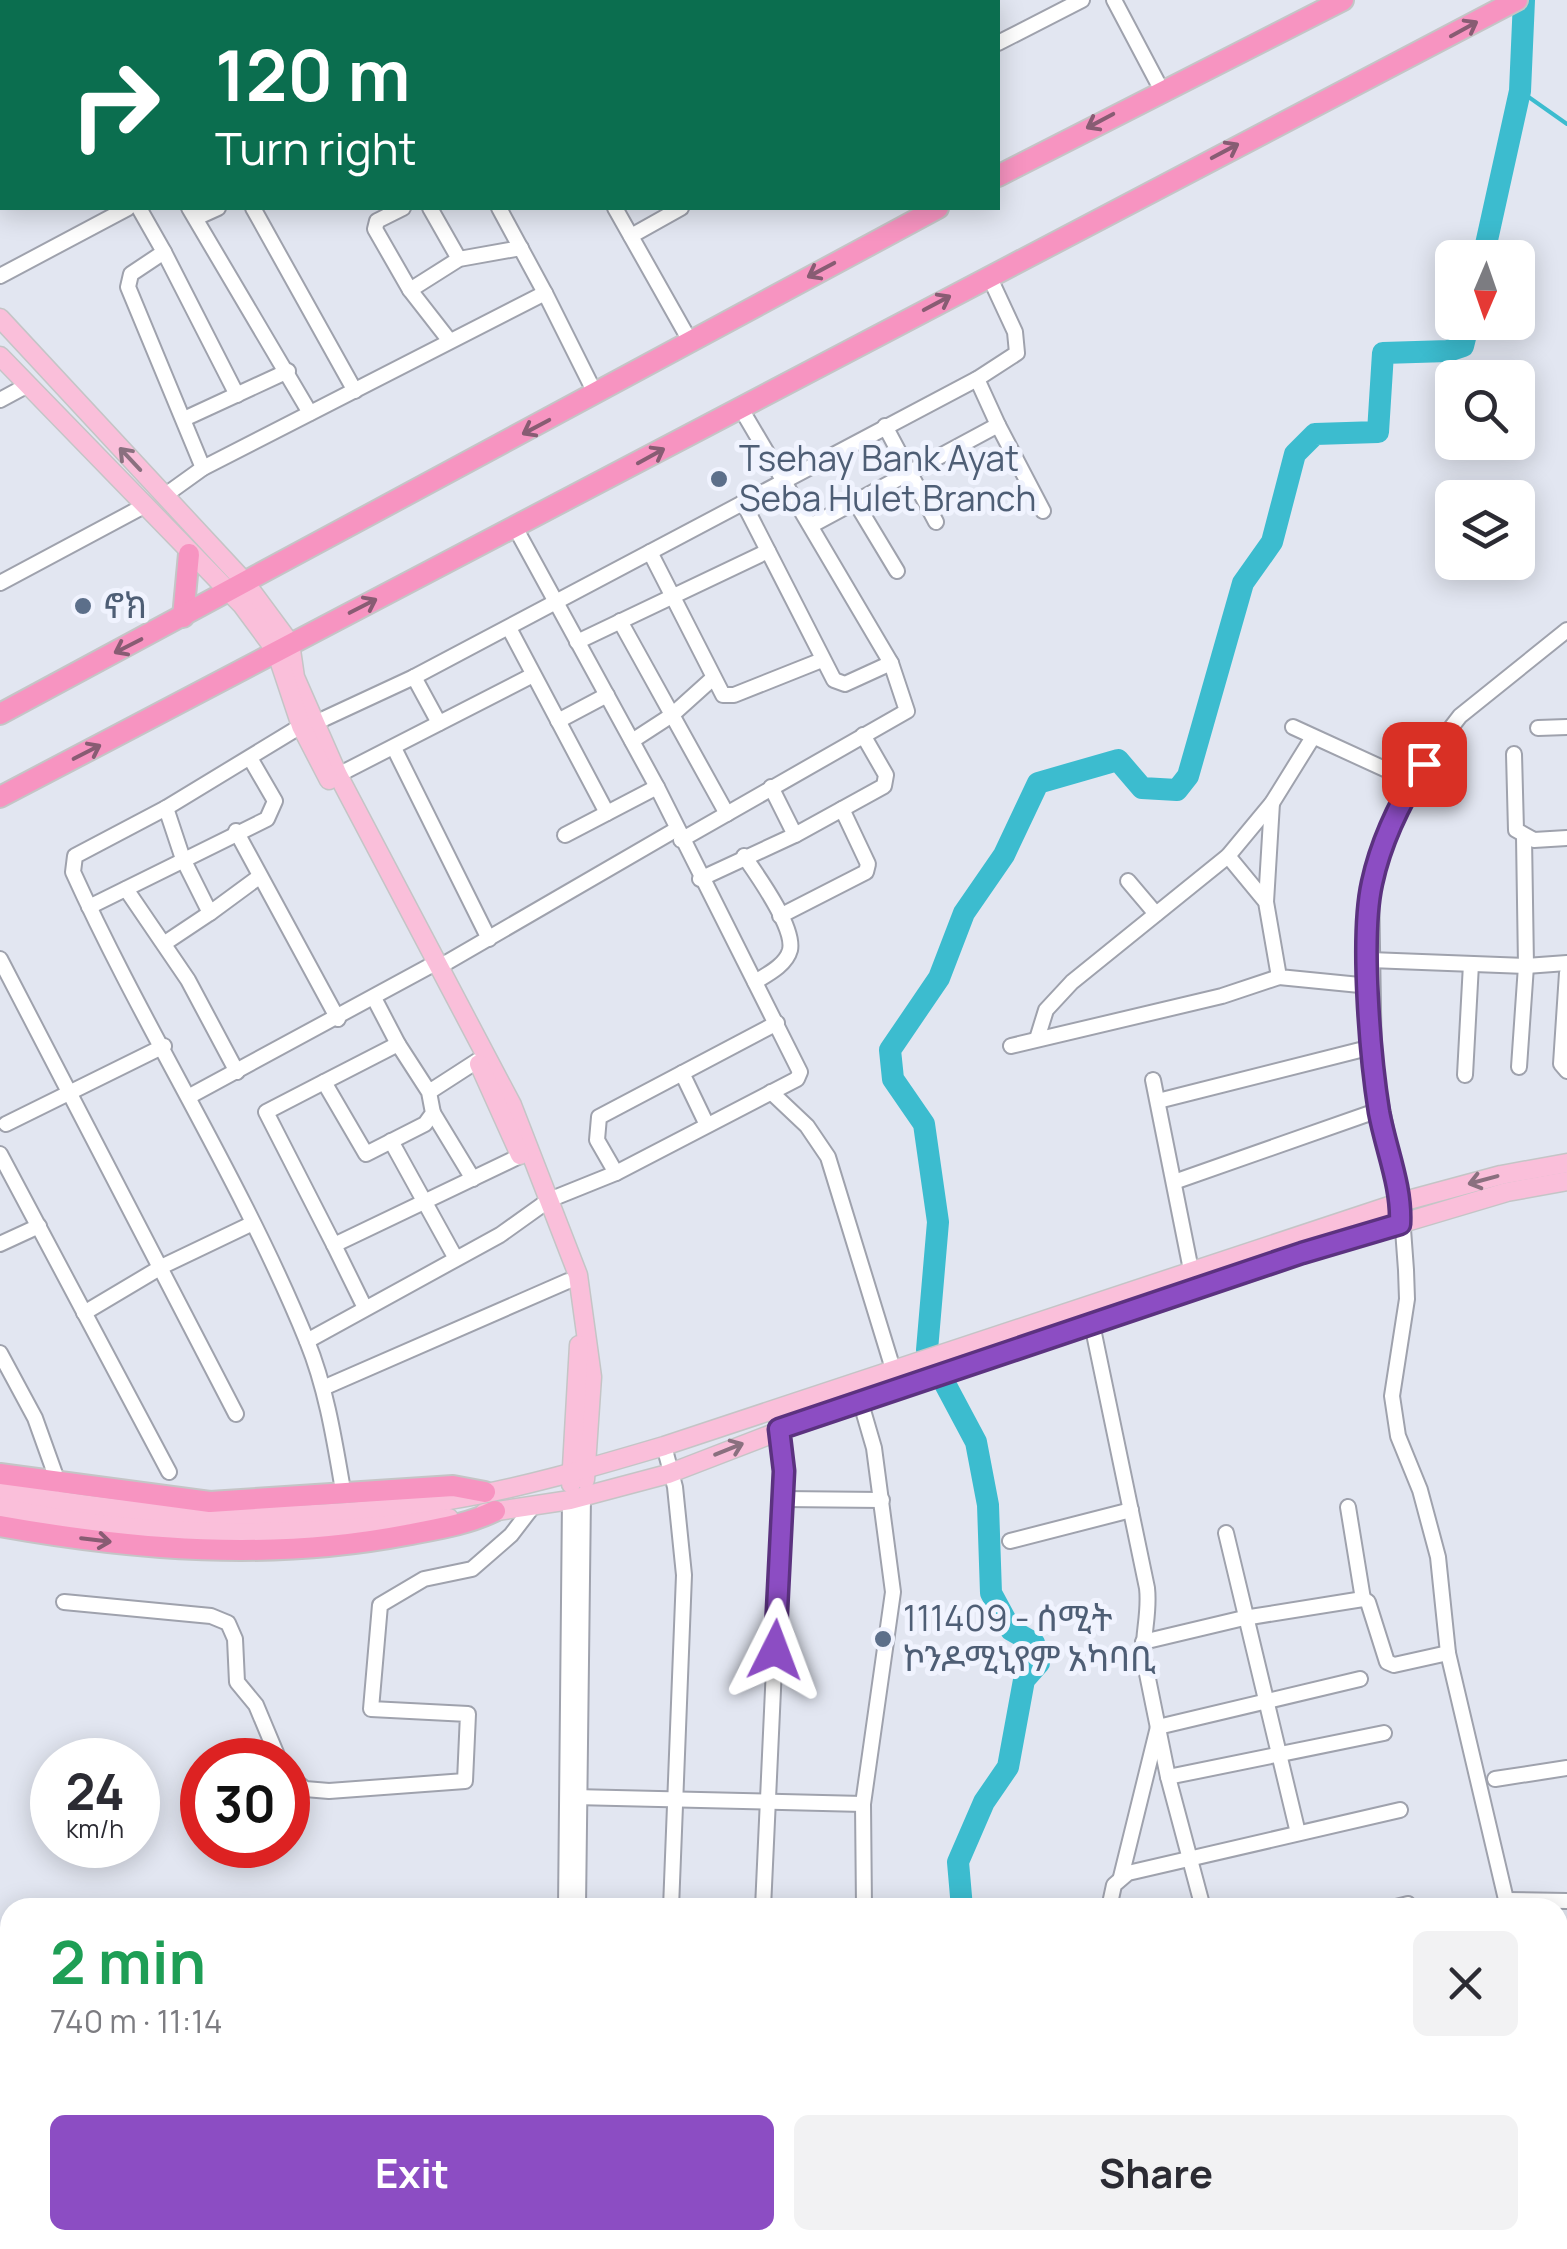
<!DOCTYPE html>
<meta charset="utf-8">
<style>
:root{--surface:#fff;--page:#f2f2f3;--text:#2b2b33;--muted:#7c7c81;--accent:#8c4dc3}
body{margin:0;font-family:Manrope,"Noto Sans Ethiopic",sans-serif;background:var(--page);color:var(--text);height:100vh;display:flex;flex-direction:column;font-size:38px;white-space:nowrap}
*{box-sizing:border-box;margin:0}
p{font-size:32px;color:var(--muted)}
.icon{flex:none;width:55px;height:55px;fill:none;stroke:currentColor;stroke-width:2;stroke-linecap:round;stroke-linejoin:round}
.map{position:relative;flex:1;overflow:hidden}
.side{position:absolute;left:0px;top:1898px;width:1568px;height:352px;display:flex;flex-direction:column;background:var(--surface);border-radius:30px 30px 0 0;box-shadow:0 5px 25px #0003}
.side>*{flex:none}
.guide{position:absolute;left:0px;top:0px;width:1000px;height:210px;box-shadow:0 5px 25px #0003;background:#0b6e4f;color:#fff;overflow:hidden}
.needle{width:65px;rotate:182deg}
.tools{position:absolute;left:1435px;top:240px;display:grid;gap:20px}
.tools a{display:grid;place-items:center;width:100px;height:100px;border-radius:15px;background:var(--surface);box-shadow:0 5px 25px #0003;font-size:50px}
.speed{position:absolute;left:30px;top:1738px;display:flex;gap:20px;font-size:50px;font-weight:700;text-align:center}
.speed>*{display:grid;place-content:center;width:130px;height:130px;border-radius:50%;background:var(--surface);box-shadow:0 5px 25px #0003;line-height:1}
.speed small{font-size:25px;font-weight:400}
.speed .limit{border:15px solid #d22;background:#fff;color:#111}
.pin{position:absolute;display:grid;place-items:center;width:85px;height:85px;color:#fff;margin:-42px;border-radius:20px;box-shadow:0 5px 15px #0006}
.me{position:absolute;width:110px;margin:-55px;rotate:3deg;stroke-linejoin:round;filter:drop-shadow(0 0 8px #0008)}
.turn{display:flex;align-items:center;gap:35px;height:210px;padding:0 50px;font-size:45px}
.turn .icon{width:130px;height:130px;stroke-width:2.5}
.turn b{display:block;font-size:70px;line-height:85px}
.round{display:grid;place-items:center;flex:none;width:105px;height:105px;border-radius:15px;background:var(--page)}
.head{display:flex;align-items:center;justify-content:space-between;height:170px;padding:0 50px}
h1{font-size:60px;font-weight:700;line-height:75px;color:#1e9e55}
.cta{display:flex;gap:20px;margin-top:auto;padding:20px 50px}
.cta a{flex:1;height:115px;border-radius:15px;background:var(--accent);color:#fff;font-size:40px;font-weight:700;line-height:115px;text-align:center}
.cta a+a{background:var(--page);color:var(--text)}
.map>svg:first-child{display:block}
</style>
<div class="map">
<svg width="1567" height="2249" viewBox="0 0 1567 2249">
<rect width="100%" height="100%" fill="#e2e6f1"/>
<g fill="none" stroke-linecap="round" stroke-linejoin="round">
<path stroke="#3cbccf" stroke-width="4" d="M1520 91 1567 124"/>
<g stroke="#3cbccf" stroke-width="22">
<path d="M1483 258 1520 91 1524 0"/>
<path d="M962 1908 958 1862 984 1802 1008 1767 1024 1680 1039 1663 1034 1643 1011 1630 991 1593 988 1505 976 1442 927 1350 938 1222 924 1124 893 1079 890 1050 939 978 964 913 1004 855 1038 783 1118 760 1142 788 1177 790 1188 776 1243 583 1272 542 1295 454 1315 434 1378 432 1383 353 1448 351 1463 346 1469 322"/>
<path d="M688 2249 690 2240"/>
</g>
<defs>
<g id="minor">
<path d="M26 0 27 2"/>
<path d="M84 0 85 2"/>
<path d="M199 0 201 2"/>
<path d="M320 0 322 2"/>
<path d="M386 0 387 2"/>
<path d="M502 0 504 2"/>
<path d="M566 0 567 2"/>
<path d="M690 0 692 2"/>
<path d="M745 0 747 2"/>
<path d="M804 0 806 2"/>
<path d="M1114 0 1161 89"/>
<path d="M148 2 153 0"/>
<path d="M247 2 251 0"/>
<path d="M486 2 491 0"/>
<path d="M617 2 622 0"/>
<path d="M887 2V0"/>
<path d="M969 2 970 0"/>
<path d="M998 43 1082 0"/>
<path d="M0 72 2 76"/>
<path d="M0 155 2 154"/>
<path d="M139 208 164 252 131 274 128 287 203 468"/>
<path d="M189 208 310 413"/>
<path d="M253 208 355 391"/>
<path d="M403 208 377 221 375 229 410 290 449 340"/>
<path d="M430 208 459 259"/>
<path d="M615 208 690 341"/>
<path d="M196 218 218 208"/>
<path d="M631 236 681 208"/>
<path d="M164 252 237 395"/>
<path d="M0 276 128 208"/>
<path d="M410 290 459 259 521 248"/>
<path d="M545 293 596 395"/>
<path d="M0 400 26 386"/>
<path d="M184 419 288 371"/>
<path d="M998 425 1043 511"/>
<path d="M885 426 936 522"/>
<path d="M164 496 203 468 545 293 499 208"/>
<path d="M743 502 834 680 845 684 891 663"/>
<path d="M856 503 897 571"/>
<path d="M812 525 998 425 977 379"/>
<path d="M650 552 723 695H734L822 660"/>
<path d="M0 583 142 507"/>
<path d="M620 621 727 814"/>
<path d="M509 628 607 813"/>
<path d="M577 642 768 551"/>
<path d="M414 677 439 723"/>
<path d="M558 721 607 695"/>
<path d="M315 723 414 677 977 379 1017 353 1015 332 989 276"/>
<path d="M301 726 166 808 75 856 73 872C145 1031 241 1179 307 1341 327 1390 335 1444 344 1496"/>
<path d="M1293 727 1413 782"/>
<path d="M1538 728 1567 727"/>
<path d="M632 741 672 715 712 679"/>
<path d="M394 748 489 939"/>
<path d="M1514 754 1516 830 1534 840 1567 838"/>
<path d="M338 775 533 675"/>
<path d="M771 787 795 835"/>
<path d="M166 808 183 859 210 913 259 877"/>
<path d="M236 831 338 1019"/>
<path d="M565 835 657 787"/>
<path d="M681 840 907 711 891 663 740 407"/>
<path d="M744 856C757 875 795 927 790 950 786 965 768 974 755 982"/>
<path d="M1228 856 1266 902 1279 977 1370 986"/>
<path d="M700 879 795 835 884 786 886 775 863 735"/>
<path d="M1128 881 1156 914"/>
<path d="M126 889 188 980 237 1072"/>
<path d="M1266 902 1272 803"/>
<path d="M89 907 267 819 275 801 250 758"/>
<path d="M780 916 866 872 868 864 842 809"/>
<path d="M165 943 210 913"/>
<path d="M0 959 236 1414"/>
<path d="M1370 960 1526 966 1567 963"/>
<path d="M439 967 677 829"/>
<path d="M1567 973 1561 1064 1567 1071"/>
<path d="M374 998 398 1044"/>
<path d="M1037 1039 1046 1010 1072 982 1228 856 1272 803 1313 737"/>
<path d="M1011 1046 1222 996 1279 977"/>
<path d="M1519 1067 1526 966 1524 837"/>
<path d="M682 1073 707 1125"/>
<path d="M1465 1075 1471 964"/>
<path d="M1153 1080 1191 1270"/>
<path d="M324 1082 266 1112 334 1245 520 1156"/>
<path d="M429 1092 398 1044 324 1082 366 1154 425 1124 433 1113 429 1092 477 1061"/>
<path d="M771 1092 807 1126 828 1157 893 1369"/>
<path d="M190 1096 428 967"/>
<path d="M1158 1101 1372 1047"/>
<path d="M433 1113 473 1179"/>
<path d="M6 1124 164 1046"/>
<path d="M391 1141 455 1257"/>
<path d="M0 1154 169 1472"/>
<path d="M616 1173 597 1140 599 1117 777 1023"/>
<path d="M1174 1182 1379 1110"/>
<path d="M0 1244 39 1226"/>
<path d="M334 1245 365 1308"/>
<path d="M84 1313 163 1266 251 1224"/>
<path d="M1092 1324 1147 1588C1150 1614 1142 1635 1144 1659L1168 1777 1203 1908"/>
<path d="M307 1341 500 1235 549 1200 616 1173 797 1079 800 1072 657 787 516 529"/>
<path d="M0 1353 35 1418 59 1485"/>
<path d="M323 1388 568 1281"/>
<path d="M860 1400 874 1448 893 1592 863 1804 864 1908"/>
<path d="M664 1446 675 1487 684 1575 671 1908"/>
<path d="M782 1499 882 1500"/>
<path d="M1348 1507 1363 1599"/>
<path d="M1226 1533 1298 1833"/>
<path d="M1010 1541 1131 1510"/>
<path d="M64 1602 211 1616 228 1623 235 1639 237 1682 256 1705 279 1760"/>
<path d="M1143 1642 1244 1618 1363 1599 1368 1602 1387 1662 1394 1665 1448 1653"/>
<path d="M288 1775 305 1789 329 1791 465 1781 468 1714 371 1709 380 1605 424 1579 472 1569 511 1535 534 1505"/>
<path d="M1168 1777 1384 1733"/>
<path d="M1495 1779 1567 1768"/>
<path d="M574 1797 863 1804"/>
<path d="M1121 1877 1158 1727 1360 1679"/>
<path d="M1507 1900 1567 1901"/>
<path d="M566 1908 570 1500"/>
<path d="M578 1908 583 1496"/>
<path d="M763 1908 783 1471 779 1429"/>
<path d="M1109 1908 1114 1885 1128 1873 1400 1810"/>
<path d="M1392 1908 1408 1904"/>
<path d="M1508 1908 1448 1653 1438 1557 1420 1490 1398 1436 1392 1396 1407 1299 1406 1270 1401 1202 1374 1070 1371 886 1393 822 1436 747 1460 716 1567 630"/>
<path d="M1558 1979 1567 1980"/>
<path d="M1558 2082H1567"/>
<path d="M0 2140H10"/>
<path d="M1558 2176 1567 2223"/>
<path d="M813 2240 815 2249"/>
<path d="M1263 2240 1264 2249"/>
<path d="M288 2249 289 2240"/>
<path d="M549 2249V2240"/>
<path d="M561 2249 562 2240"/>
<path d="M930 2249 931 2240"/>
<path d="M1463 2249 1464 2240"/>
</g>
<g id="major">
<path d="M0 318 244 581 290 643 295 677 338 775 512 1105 578 1275 592 1377 585 1480"/>
<path d="M0 356 242 605 276 651 301 726 329 780"/>
<path d="M479 1064 520 1155"/>
<path d="M571 1484 579 1345"/>
<path d="M0 1490C145 1520 303 1524 449 1500 522 1488 593 1467 664 1446L1401 1202 1501 1175 1567 1163"/>
<path d="M0 1507C145 1539 302 1538 449 1518"/>
<path d="M484 1513 570 1500 668 1474 860 1400 1302 1253 1507 1192 1567 1181"/>
</g>
<g id="highway">
<path d="M998 176 1343 0"/>
<path d="M183 617 189 554"/>
<path d="M0 714 938 208"/>
<path d="M0 797 1517 0"/>
<path d="M0 1474 210 1502 453 1486 485 1492"/>
<path d="M0 1526C134 1550 271 1561 406 1535 437 1529 466 1525 495 1511"/>
</g>
</defs>
<use href="#minor" stroke="#9fa2ad" stroke-width="18"/>
<use href="#major" stroke="#c4c5c6" stroke-width="21"/>
<use href="#highway" stroke="#c4c5c6" stroke-width="24"/>
<use href="#minor" stroke="#fff" stroke-width="14"/>
<use href="#major" stroke="#fabfda" stroke-width="18"/>
<use href="#highway" stroke="#f794c1" stroke-width="20"/>
</g>
<defs><path id="oneway-shaft" d="M-6 0H5M1.5-3L5.5 0L1.5 3" fill="none" stroke-width="1.6" stroke-linecap="round" stroke-linejoin="round" transform="scale(2.5)"/></defs>
<g stroke="#885c73">
<use href="#oneway-shaft" transform="translate(1464 29) rotate(-29)"/>
<use href="#oneway-shaft" transform="translate(1100 121) rotate(152)"/>
<use href="#oneway-shaft" transform="translate(1225 151) rotate(-28)"/>
<use href="#oneway-shaft" transform="translate(821 270) rotate(152)"/>
<use href="#oneway-shaft" transform="translate(937 303) rotate(-28)"/>
<use href="#oneway-shaft" transform="translate(536 427) rotate(152)"/>
<use href="#oneway-shaft" transform="translate(651 456) rotate(-29)"/>
<use href="#oneway-shaft" transform="translate(363 606) rotate(-27)"/>
<use href="#oneway-shaft" transform="translate(128 646) rotate(153)"/>
<use href="#oneway-shaft" transform="translate(87 752) rotate(-27)"/>
<use href="#oneway-shaft" transform="translate(96 1540) rotate(7)"/>
</g>
<g stroke="#8a707f">
<use href="#oneway-shaft" transform="translate(130 459) rotate(-133)"/>
<use href="#oneway-shaft" transform="translate(1483 1180) rotate(165)"/>
<use href="#oneway-shaft" transform="translate(729 1449) rotate(-22)"/>
</g>
<g fill="none" stroke-linecap="round" stroke-linejoin="round">
<defs>
<path id="route" d="M775 1650 784 1471 779 1429 1302 1253 1400 1224C1402 1186 1386 1150 1379 1112 1370 1055 1360 937 1372 883 1381 841 1401 800 1424 764"/>
</defs>
<use href="#route" stroke="#5b327f" stroke-width="25"/>
<use href="#route" stroke="#8c4dc3" stroke-width="18"/>
</g>
<g fill="#5c6f8a" stroke="#f0f3fe" stroke-width="4">
<circle cx="719" cy="479" r="10"/>
<circle cx="83" cy="606" r="10"/>
<circle cx="883" cy="1639" r="10"/>
</g>
<g text-anchor="middle" stroke-width="10" stroke-linejoin="round" paint-order="stroke">
<g font-size="35" fill="#4e5e75" stroke="#f0f3fe" text-anchor="start">
<text x="739" y="471">Tsehay Bank Ayat<tspan x="739" dy="40">Seba Hulet Branch</tspan></text>
<text x="103" y="618">ኖክ</text>
<text x="903" y="1631">111409 - ሰሚት<tspan x="903" dy="40">ኮንዶሚኒየም አካባቢ</tspan></text>
</g>
</g>
</svg>
<div class="tools">
<a><svg class="needle" viewBox="-14 -14 28 28"><path d="M0-13l5 13h-10z" fill="#e53935"/><path d="M0 13l5-13h-10z" fill="#7c7c81"/></svg></a>
<a><svg class="icon" aria-label="search" viewBox="0 0 24 24"><circle cx="10" cy="10" r="6"/><path d="M15 15l6 6"/></svg></a>
<a><svg class="icon" aria-label="layers" viewBox="0 0 24 24"><path d="M12 4l9 5-9 5-9-5zM3 14l9 5 9-5"/></svg></a>
</div>
<div class="speed"><div>24<small>km/h</small></div><div class="limit">30</div></div>
<div class="pin" style="left:1424px;top:764px;background:#d93025"><svg class="icon" aria-label="arrive" viewBox="0 0 24 24"><path d="M6 21V4h12l-3 4 3 4H6"/></svg></div>
<svg class="me" style="left:775px;top:1650px" viewBox="-20 -20 40 40"><path d="M0-17L14 15 0 8-14 15z" fill="#8c4dc3" stroke="#fff" stroke-width="4"/></svg>
<div class="guide">
<div class="turn"><svg class="icon" aria-label="right" viewBox="0 0 24 24"><path d="M7 20v-9h11M14 6l5 5-5 5"/></svg><div><b>120 m</b>Turn right</div></div>
</div>
<section class="side">
<div class="head"><div><h1>2 min</h1><p>740 m · 11:14</p></div><a class="round"><svg class="icon" aria-label="close" viewBox="0 0 24 24"><path d="M6 6l12 12M18 6L6 18"/></svg></a></div>
<div class="cta"><a>Exit</a><a>Share</a></div>
</section>
</div>
